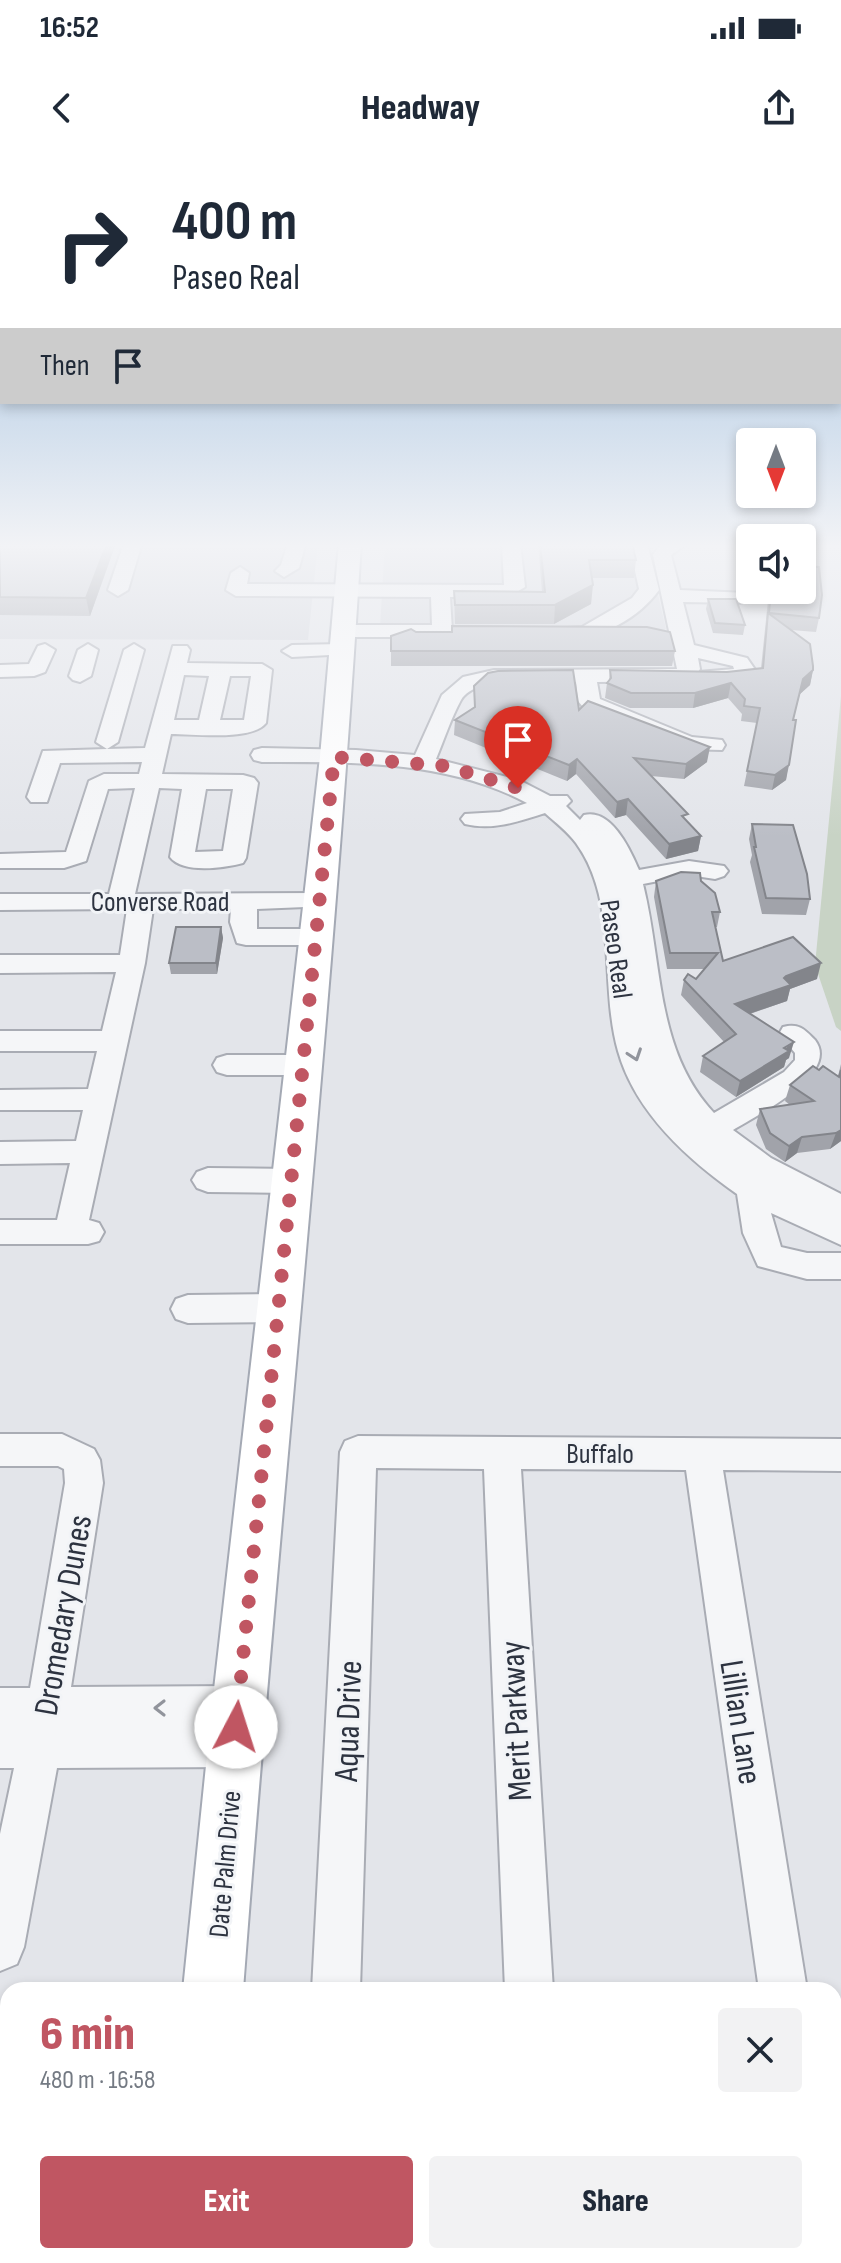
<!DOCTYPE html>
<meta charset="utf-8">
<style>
:root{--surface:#fff;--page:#f2f2f3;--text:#1f2937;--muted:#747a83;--accent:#c05662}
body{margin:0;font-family:"Sofia Sans Condensed",sans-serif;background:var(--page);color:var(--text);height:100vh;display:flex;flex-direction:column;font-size:30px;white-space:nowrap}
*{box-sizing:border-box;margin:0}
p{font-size:26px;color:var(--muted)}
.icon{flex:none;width:44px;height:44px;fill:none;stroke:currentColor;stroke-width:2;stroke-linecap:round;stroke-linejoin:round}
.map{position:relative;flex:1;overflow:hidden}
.details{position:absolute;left:0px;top:1822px;width:842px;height:282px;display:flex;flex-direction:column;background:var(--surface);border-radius:24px 24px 0 0;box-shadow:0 4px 12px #0003}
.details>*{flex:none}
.banner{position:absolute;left:0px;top:0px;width:842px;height:244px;box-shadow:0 4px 12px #0003;background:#fff;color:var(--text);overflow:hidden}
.needle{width:52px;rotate:180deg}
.controls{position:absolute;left:736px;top:268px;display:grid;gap:16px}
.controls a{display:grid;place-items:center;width:80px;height:80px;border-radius:8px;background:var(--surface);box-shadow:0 4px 12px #0003;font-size:40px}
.pin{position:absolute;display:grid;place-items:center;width:68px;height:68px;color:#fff;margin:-82px -34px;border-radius:50% 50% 50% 0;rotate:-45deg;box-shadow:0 0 8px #0007}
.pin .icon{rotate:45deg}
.me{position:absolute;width:88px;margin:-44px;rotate:5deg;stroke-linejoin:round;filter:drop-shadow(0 0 6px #0008)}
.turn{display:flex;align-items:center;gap:28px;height:168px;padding:0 40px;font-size:36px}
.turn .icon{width:104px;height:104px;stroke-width:2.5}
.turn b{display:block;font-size:56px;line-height:68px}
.then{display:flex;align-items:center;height:76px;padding:0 40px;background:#0003;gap:16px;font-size:30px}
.round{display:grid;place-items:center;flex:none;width:84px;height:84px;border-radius:8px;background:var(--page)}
.summary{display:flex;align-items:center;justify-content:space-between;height:136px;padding:0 40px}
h1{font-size:48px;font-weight:800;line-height:60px;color:var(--accent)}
.button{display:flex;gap:16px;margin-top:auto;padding:16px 40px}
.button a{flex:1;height:92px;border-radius:8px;background:var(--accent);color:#fff;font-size:32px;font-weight:800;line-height:92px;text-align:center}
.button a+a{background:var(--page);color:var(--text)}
.status{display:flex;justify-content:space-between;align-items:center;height:56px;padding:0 40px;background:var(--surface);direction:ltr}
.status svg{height:22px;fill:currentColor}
header{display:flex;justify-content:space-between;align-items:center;height:104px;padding:0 40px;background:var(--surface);font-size:36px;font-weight:800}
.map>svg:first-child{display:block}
</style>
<div class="status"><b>16:52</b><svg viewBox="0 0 49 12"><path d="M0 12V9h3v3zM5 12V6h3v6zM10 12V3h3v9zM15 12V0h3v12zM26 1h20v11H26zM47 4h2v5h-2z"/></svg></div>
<header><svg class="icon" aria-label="back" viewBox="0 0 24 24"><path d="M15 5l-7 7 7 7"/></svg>Headway<svg class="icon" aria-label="share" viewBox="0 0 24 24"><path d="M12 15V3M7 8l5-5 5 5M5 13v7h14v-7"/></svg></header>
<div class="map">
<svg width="841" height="2103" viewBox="0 0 841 2103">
<rect width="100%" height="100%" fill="#e3e5ea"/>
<g fill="#d1d4db">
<path d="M0 383H318L308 480 0 479Z"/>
<path d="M385 383H646L666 469 655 475H384L380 467Z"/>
</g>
<path fill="#c8d3c5" d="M841 536V871L836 867 815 805Z"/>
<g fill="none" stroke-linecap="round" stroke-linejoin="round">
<defs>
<g id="minor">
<path d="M124 383H142L128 430 118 436 108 430Z"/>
<path d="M288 383H306L299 408 284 417 275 411 281 405Z"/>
<path d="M502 383H520L525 427 508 437H450L452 471 442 477H343L333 471 343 465H432L431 437 236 436 226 430 231 413 240 407 249 413 247 424 504 425Z"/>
<path d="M629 383H647L659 430C636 462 587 487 548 477L545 473 548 469 582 467 632 438 639 429Z"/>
<path d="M661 383H688L671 395 680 430 747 433 750 437 747 441 740 443 683 442 694 485 747 498 756 511C745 525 715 526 698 521L696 514 682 521 597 522 600 539 692 577 722 580 725 585 722 590 681 589 588 553 578 541 576 522C547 522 478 513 461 540 451 558 444 580 436 599L519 620 550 636H567L571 641 566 646 580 660 584 655C611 648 630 689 639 710L689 701 724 706 728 711 724 716 715 719 689 715 643 724C663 804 655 890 714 953L784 912 795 900V893L779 874 783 867C799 863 804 869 815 880 841 914 757 955 733 970L771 998 841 1034V1085L771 1053 781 1087 807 1093H841V1119H807L758 1106 743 1073 737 1034C687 999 635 952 618 891 599 824 619 742 576 683 568 672 555 662 545 653 519 661 493 671 465 664L461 659 465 654 500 652 527 643C447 600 351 602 262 602L254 600 251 595 254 590 262 588 356 590 415 595 442 535 463 517 494 510 677 509 653 395ZM698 498 733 506 734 509 698 512 700 509Z"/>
<path d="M45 484 55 490 45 512 34 516 0 517V505L29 504 38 486Z"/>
<path d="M88 484 98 490 91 516 80 522 73 520 69 516 78 490Z"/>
<path d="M134 484 144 490 118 582 107 589 145 588 173 486H187L190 490 187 503 262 504 272 510 266 563C252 581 194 574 171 574L162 614 243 615 254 618 258 623 246 698 243 703C224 708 183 714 170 697L182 629 159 628 135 734 321 733 330 736 334 741 330 746 257 749V769H317L326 771 330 777 326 783 317 785H246L237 783 230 762 231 749H153L145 803 89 1060 99 1063 104 1072 99 1081 88 1084H0V1060H57L70 1003 0 1004V982L76 981 83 950H0V930L88 929 97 891H0V871H102L116 812 0 813V795H120L127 749 0 750V734H109L135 628 108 629 86 701 64 708H0V694L66 692 89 621 104 614H139L142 602 60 603 47 642H31L27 637 43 591 107 589 96 582 124 490ZM184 515 209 516 199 560H174ZM230 516H251L244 560H220ZM206 629H233L223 691 195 692Z"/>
<path d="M342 484 352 490 349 494 292 497 282 491 292 485Z"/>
<path d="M227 895H304L314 898 318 905 314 912 304 915H227L217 912 213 905 217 898Z"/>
<path d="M208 1008 292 1009 303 1013 308 1021 303 1029 292 1033 208 1032 197 1028 192 1020 197 1012Z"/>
<path d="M279 1134 291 1138 296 1148 291 1158 279 1162 188 1163 176 1159 171 1149 176 1139 188 1135Z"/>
<path d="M0 1274H62L94 1289 100 1300 103 1323 71 1527 238 1526 253 1532 259 1547 253 1562 240 1567 249 1571 255 1586 249 1601 234 1607 57 1608 24 1787 17 1804 0 1811V1674L14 1608H0V1528H30L65 1323 64 1309 58 1306H0Z"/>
<path d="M358 1276 841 1279V1311L723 1310 807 1830H759L686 1310 521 1309 553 1830H505L484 1309 376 1308 360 1830H312L340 1292 345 1281Z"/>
<path d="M834 2074 841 2077V2103H797L796 2096H834Z"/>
<path d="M298 2096H352L351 2103H297Z"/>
<rect x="515" y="2096" width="54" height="7"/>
</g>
<g id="major">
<path d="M339 383H361C332 866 279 1347 243 1830H183L212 1547 320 597Z"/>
<rect x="157" y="2096" width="66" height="7"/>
</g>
</defs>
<use href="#minor" stroke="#a9acb4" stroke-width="4"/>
<use href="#major" stroke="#a4a9b4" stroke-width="4"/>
<use href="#minor" fill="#f5f6f8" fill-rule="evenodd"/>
<use href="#major" fill="#fff" fill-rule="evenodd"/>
</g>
<g fill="#a1a3aa">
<path d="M0 383H116L90 456 0 455Z"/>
<path d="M538 383H632L636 400 634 418H592L591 444 554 464H455L454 431 542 432Z"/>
<path d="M769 430H802L819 458 816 472 791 470 813 510 810 525 800 534 793 560 786 620 772 630 744 626 757 563 741 561 742 554 728 538 693 548H630L605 538 607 523 609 521 610 510 727 512 761 508Z"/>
<path d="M708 439 745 465 743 475 713 473 706 449Z"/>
<path d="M391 476 675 491 672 506H391Z"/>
<path d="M474 526 579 550 707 602 684 619 651 616 687 661 701 676 698 691 666 699 626 655 615 658 576 614 567 621 454 575 455 560 474 547Z"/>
<path d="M752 664 810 739 806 755 762 754 750 702 752 695 749 679Z"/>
<path d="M656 721H701L720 752 717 767H715L723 801 817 819 790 829 787 841 750 854 789 898 786 900 784 907 736 937 700 912 703 896 724 882 681 835 684 820 696 819 705 809H667L654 737Z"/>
<path d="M221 767 223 778 217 814H171L169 803Z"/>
<path d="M841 904V981L830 989 797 993 785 1002 766 989 756 965 760 949 790 945 785 941 790 925 819 910 838 916Z"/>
</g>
<g fill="#83858b">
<path d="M107 383H116L90 456 86 438Z"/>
<path d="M593 425 591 444 554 464 555 445Z"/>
<path d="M813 510 810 525 800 534 803 519Z"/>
<path d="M731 523 728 538 693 548 695 533Z"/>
<path d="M710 587 707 602 684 619 686 604Z"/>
<path d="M577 599 576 614 567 621 569 605Z"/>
<path d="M789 605 786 620 772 630 775 615Z"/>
<path d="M628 639 626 655 615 658 617 642Z"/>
<path d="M701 676 698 691 666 699 669 684Z"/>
<path d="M221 767 223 778 217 814 216 803Z"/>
<path d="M821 803 817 819 790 829 787 841 731 860 735 844 784 818 786 816Z"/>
<path d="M794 882 789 898 786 900 784 907 736 937 740 921Z"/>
<path d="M841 970V981L830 989 836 973Z"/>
<path d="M802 977 797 993 785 1002 789 986Z"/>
</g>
<g fill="#bbbec6" stroke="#83858b" stroke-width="2">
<path d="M0 383H107L86 438 0 437Z"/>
<path d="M540 383H632L636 400H589L593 425 555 445H455L454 431 545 432Z"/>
<path d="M802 406 819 407 822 435 819 458 769 453 771 430H802Z"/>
<path d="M708 439H736L745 465 715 463Z"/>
<path d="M768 453 810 484 813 506V510L803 519 793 560H796L789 605 775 615 747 611 760 548 744 546 745 539 731 523 695 533H631L607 523 611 518 610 510 727 512 763 508Z"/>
<path d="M452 466 647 467 670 472 675 491H391V476L411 469 416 472H452Z"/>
<path d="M573 510 579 550 588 541 710 587 686 604 634 598 688 654 682 656 701 676 669 684 628 639 617 642 577 599 569 605 455 560 475 547 474 526 488 513 498 511Z"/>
<path d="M752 664 793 665 807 714 810 739 766 738 754 687H756Z"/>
<path d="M681 712 700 713 701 721 715 733 720 752H712L723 801 793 777 821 803 786 816 784 818 791 825 735 844 794 882 784 888 789 891 740 921 703 896 736 874 684 820 688 814 696 819 718 793H670L656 721Z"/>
<path d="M176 767H221L216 803H169Z"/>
<path d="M813 906 819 910 823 906 839 917 841 910V970L836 973 802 977 789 986 770 973 760 949 814 941 790 925Z"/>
</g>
<defs><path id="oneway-chevron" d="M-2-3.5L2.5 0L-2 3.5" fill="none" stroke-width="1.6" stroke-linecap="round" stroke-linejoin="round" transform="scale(2)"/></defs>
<g stroke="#91949c">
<use href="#oneway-chevron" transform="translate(635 895) rotate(71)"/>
<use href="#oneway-chevron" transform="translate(160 1548) rotate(180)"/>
</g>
<linearGradient id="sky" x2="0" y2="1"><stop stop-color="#8cb3da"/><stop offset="0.57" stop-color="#f2f3f6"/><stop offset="1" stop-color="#f2f3f6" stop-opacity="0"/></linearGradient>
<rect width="841" height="677" fill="url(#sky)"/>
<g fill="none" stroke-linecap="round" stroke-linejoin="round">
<path stroke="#c05662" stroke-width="14" stroke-dasharray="0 25.2" d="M236 1567 334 597 446 606 518 628"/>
</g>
<g text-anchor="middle" stroke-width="6" stroke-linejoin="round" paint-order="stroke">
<g font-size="28" fill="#2d3340" stroke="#f2f4f7">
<text x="160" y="751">Converse Road</text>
<text transform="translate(617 789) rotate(82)" y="10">Paseo Real</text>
<text x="600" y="1303">Buffalo</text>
<text transform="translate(224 1704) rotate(-85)" y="10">Date Palm Drive</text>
</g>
<g font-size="34" fill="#2d3340" stroke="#f2f4f7">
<text transform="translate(62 1455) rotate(-80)" y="12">Dromedary Dunes</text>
<text transform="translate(347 1561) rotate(-88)" y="12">Aqua Drive</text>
<text transform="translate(515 1561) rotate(-93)" y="12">Merit Parkway</text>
<text transform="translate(742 1562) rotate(81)" y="12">Lillian Lane</text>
</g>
</g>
</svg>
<div class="controls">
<a><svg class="needle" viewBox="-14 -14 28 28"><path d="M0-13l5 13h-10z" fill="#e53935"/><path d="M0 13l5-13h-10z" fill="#747a83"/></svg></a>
<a><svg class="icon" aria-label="sound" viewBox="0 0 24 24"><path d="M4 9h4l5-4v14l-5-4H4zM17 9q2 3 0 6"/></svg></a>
</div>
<div class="pin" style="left:518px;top:628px;background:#d93025"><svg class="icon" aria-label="arrive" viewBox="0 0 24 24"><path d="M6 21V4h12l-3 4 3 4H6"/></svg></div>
<svg class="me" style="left:236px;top:1567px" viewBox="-20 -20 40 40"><circle r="19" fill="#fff"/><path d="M0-13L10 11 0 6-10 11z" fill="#c05662"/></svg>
<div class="banner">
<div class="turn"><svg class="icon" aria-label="right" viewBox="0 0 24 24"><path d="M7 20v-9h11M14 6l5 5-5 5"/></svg><div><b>400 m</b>Paseo Real</div></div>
<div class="then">Then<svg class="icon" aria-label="arrive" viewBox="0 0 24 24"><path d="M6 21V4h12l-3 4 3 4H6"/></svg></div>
</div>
<section class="details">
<div class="summary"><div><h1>6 min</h1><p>480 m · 16:58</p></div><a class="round"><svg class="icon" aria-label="close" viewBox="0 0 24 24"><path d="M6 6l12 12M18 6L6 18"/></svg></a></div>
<div class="button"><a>Exit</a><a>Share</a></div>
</section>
</div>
